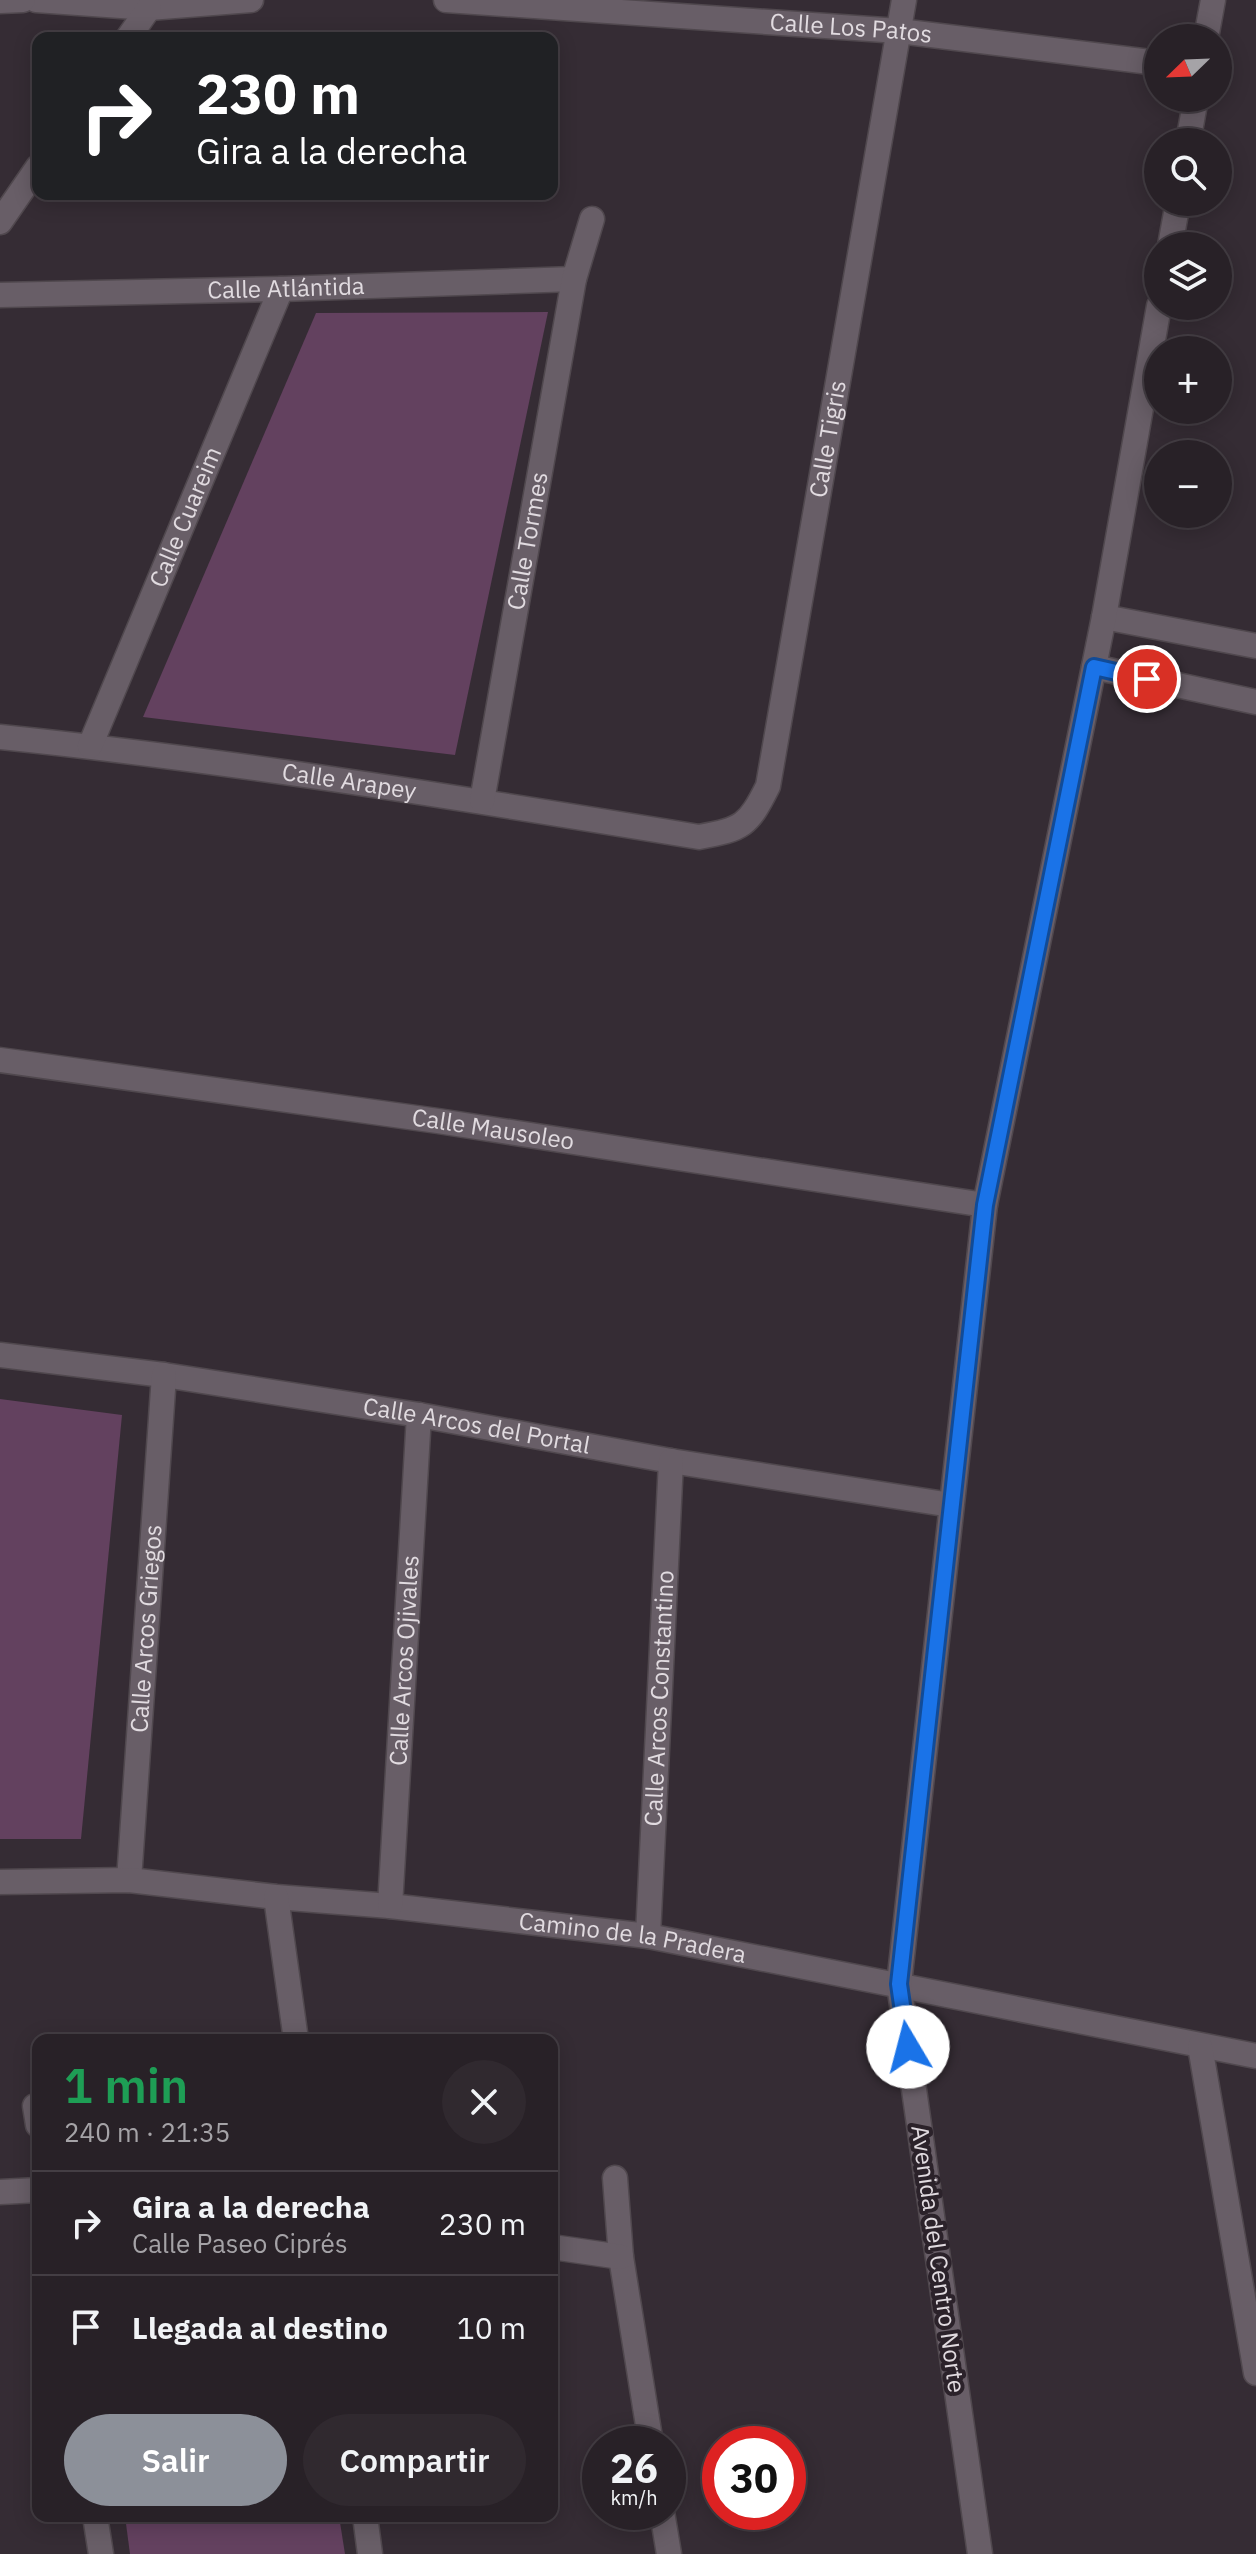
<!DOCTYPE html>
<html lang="es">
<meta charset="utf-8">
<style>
:root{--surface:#282127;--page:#30292f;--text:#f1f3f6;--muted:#a5a3a7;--line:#443e44;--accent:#8c9099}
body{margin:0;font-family:"IBM Plex Sans",sans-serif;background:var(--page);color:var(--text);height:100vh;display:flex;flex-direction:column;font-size:30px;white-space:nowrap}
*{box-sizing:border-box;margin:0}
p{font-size:26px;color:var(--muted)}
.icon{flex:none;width:44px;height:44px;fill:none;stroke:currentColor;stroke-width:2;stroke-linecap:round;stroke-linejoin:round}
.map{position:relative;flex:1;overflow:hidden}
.side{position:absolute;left:32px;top:2034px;width:526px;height:488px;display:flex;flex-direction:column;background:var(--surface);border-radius:16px;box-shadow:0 4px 20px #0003,0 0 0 2px var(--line)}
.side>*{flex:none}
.hud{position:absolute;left:32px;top:32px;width:526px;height:168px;border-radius:16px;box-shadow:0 4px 20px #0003,0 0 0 2px var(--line);background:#202124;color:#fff;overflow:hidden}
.needle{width:52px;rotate:247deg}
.tools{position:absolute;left:1144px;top:24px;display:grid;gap:16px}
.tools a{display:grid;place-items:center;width:88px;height:88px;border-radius:50%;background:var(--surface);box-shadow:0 4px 20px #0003,0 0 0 2px var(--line);font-size:40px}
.speed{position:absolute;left:582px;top:2426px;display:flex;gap:16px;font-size:40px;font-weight:700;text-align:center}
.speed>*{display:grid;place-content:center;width:104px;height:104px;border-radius:50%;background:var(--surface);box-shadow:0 4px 20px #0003,0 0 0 2px var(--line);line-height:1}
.speed small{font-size:20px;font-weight:400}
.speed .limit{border:12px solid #d22;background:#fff;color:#111}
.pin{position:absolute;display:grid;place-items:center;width:68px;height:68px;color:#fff;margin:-34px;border:4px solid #fff;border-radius:50%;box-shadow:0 2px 8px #0007}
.me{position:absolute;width:88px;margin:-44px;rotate:352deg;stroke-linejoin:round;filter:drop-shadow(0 0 6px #0008)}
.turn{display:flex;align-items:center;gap:28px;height:168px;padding:0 32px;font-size:36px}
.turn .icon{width:104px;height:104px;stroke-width:2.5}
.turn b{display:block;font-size:56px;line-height:68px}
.round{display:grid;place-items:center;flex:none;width:84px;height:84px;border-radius:42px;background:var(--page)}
.overview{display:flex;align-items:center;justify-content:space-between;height:136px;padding:0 32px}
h1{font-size:48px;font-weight:600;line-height:60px;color:#1e9e55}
.action{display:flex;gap:16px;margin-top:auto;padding:16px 32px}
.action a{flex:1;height:92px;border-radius:48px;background:var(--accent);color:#fff;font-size:32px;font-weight:600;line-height:92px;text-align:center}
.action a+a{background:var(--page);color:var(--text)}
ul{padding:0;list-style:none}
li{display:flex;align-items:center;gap:24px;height:104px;padding:0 32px;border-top:2px solid var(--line)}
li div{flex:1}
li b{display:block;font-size:30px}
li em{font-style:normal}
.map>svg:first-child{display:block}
</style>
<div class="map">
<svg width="1256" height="2554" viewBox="0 0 1256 2554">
<rect width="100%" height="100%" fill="#352c34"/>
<g fill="#63415f">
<path d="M548 312 455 755 143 717 316 313Z"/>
<path d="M0 1399 122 1415 81 1839H0Z"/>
<path d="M125 2516H339L345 2554H130Z"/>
</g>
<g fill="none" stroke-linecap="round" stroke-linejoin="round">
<defs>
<g id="street">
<path d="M36 0 149 8 251 0"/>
<path id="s1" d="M446 0 899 31 1158 63"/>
<path d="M0 1 23 0"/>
<path d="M128 38 149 8"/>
<path d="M1206 38 1213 0"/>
<path d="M1188 142 1196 98"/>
<path d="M0 222 38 167"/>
<path d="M1170 246 1178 202"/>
<path id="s2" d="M0 295 281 289 574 279"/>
<path d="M1104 617 1256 646"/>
<path d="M1094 667 1256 702"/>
<path id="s3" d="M0 737C234 761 467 799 699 837 743 829 748 826 768 786L904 0"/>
<path id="s4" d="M90 746 281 289"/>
<path id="s5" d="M482 801 574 279 592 219"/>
<path id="s6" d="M0 1060 438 1121 985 1205"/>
<path id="s7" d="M0 1355 164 1375 419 1415 671 1461 951 1505"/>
<path id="s8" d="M129 1880 164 1375"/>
<path id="s9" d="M0 1882 129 1880 276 1897 390 1906 648 1936 1256 2056"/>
<path d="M276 1897 296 2040"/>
<path id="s10" d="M390 1906 419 1415"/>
<path id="s11" d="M648 1936 671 1461"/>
<path d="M1200 2046 1256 2373"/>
<path d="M35 2106 38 2125"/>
<path d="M615 2178 621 2257 651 2444"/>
<path d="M0 2192 38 2190"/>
<path d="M552 2247 621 2257"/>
<path d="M662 2512 669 2554"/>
<path d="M95 2516 101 2554"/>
<path d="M365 2516 370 2554"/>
<path d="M980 2554 899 1984 985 1205 1104 617 1159 306"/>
</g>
</defs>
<use href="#street" stroke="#50484e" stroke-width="27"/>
<use href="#street" stroke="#685e67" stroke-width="24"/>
</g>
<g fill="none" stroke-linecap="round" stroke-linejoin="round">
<defs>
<path id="route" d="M908 2047 899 1984 985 1205 1094 667 1147 679"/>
</defs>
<use href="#route" stroke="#114b97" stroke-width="20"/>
<use href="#route" stroke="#1a73e8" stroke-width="14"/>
</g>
<g text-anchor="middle" stroke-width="8" stroke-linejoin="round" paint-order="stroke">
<g font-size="24" fill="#e1dbe0" stroke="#2b222a">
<text dy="8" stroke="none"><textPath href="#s1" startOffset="406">Calle Los Patos</textPath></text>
<text dy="8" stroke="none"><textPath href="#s2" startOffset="286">Calle Atlántida</textPath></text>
<text dy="8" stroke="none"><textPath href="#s3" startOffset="1150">Calle Tigris</textPath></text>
<text dy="8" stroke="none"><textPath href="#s4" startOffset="248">Calle Cuareim</textPath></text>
<text dy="8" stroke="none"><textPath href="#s5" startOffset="264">Calle Tormes</textPath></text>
<text dy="8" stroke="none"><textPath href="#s3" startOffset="352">Calle Arapey</textPath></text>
<text dy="8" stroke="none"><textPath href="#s6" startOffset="498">Calle Mausoleo</textPath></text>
<text dy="8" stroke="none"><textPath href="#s7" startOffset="482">Calle Arcos del Portal</textPath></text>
<text dy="8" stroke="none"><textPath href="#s8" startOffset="252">Calle Arcos Griegos</textPath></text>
<text dy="8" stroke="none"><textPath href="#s10" startOffset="246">Calle Arcos Ojivales</textPath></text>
<text dy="8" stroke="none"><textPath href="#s11" startOffset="238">Calle Arcos Constantino</textPath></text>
<text dy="8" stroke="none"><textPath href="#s9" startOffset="636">Camino de la Pradera</textPath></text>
<text transform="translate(938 2259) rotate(82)" y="8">Avenida del Centro Norte</text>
</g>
</g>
</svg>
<div class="tools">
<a><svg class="needle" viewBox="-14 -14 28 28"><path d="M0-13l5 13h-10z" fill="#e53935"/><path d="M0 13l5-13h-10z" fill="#a5a3a7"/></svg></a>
<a><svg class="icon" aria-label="search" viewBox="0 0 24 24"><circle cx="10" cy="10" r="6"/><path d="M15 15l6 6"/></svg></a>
<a><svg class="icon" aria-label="layers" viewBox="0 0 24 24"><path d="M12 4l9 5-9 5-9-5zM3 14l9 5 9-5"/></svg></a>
<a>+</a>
<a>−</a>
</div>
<div class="speed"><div>26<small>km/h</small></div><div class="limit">30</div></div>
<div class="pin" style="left:1147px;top:679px;background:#d93025"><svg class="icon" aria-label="arrive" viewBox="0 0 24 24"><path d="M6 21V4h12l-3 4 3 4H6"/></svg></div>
<svg class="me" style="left:908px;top:2047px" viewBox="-20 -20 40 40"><circle r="19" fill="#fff"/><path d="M0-13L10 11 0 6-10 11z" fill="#1a73e8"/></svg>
<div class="hud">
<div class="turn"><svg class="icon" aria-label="right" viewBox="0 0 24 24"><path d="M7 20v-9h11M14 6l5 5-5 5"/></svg><div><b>230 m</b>Gira a la derecha</div></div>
</div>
<section class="side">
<div class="overview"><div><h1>1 min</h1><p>240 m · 21:35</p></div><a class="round"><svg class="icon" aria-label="close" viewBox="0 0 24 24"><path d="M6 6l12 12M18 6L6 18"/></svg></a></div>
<ul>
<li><svg class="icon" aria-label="right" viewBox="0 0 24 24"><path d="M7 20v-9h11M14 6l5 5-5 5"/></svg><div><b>Gira a la derecha</b><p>Calle Paseo Ciprés</p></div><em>230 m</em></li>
<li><svg class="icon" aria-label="arrive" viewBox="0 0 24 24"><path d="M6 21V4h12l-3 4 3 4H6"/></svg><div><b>Llegada al destino</b></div><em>10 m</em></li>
</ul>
<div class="action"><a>Salir</a><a>Compartir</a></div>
</section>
</div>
